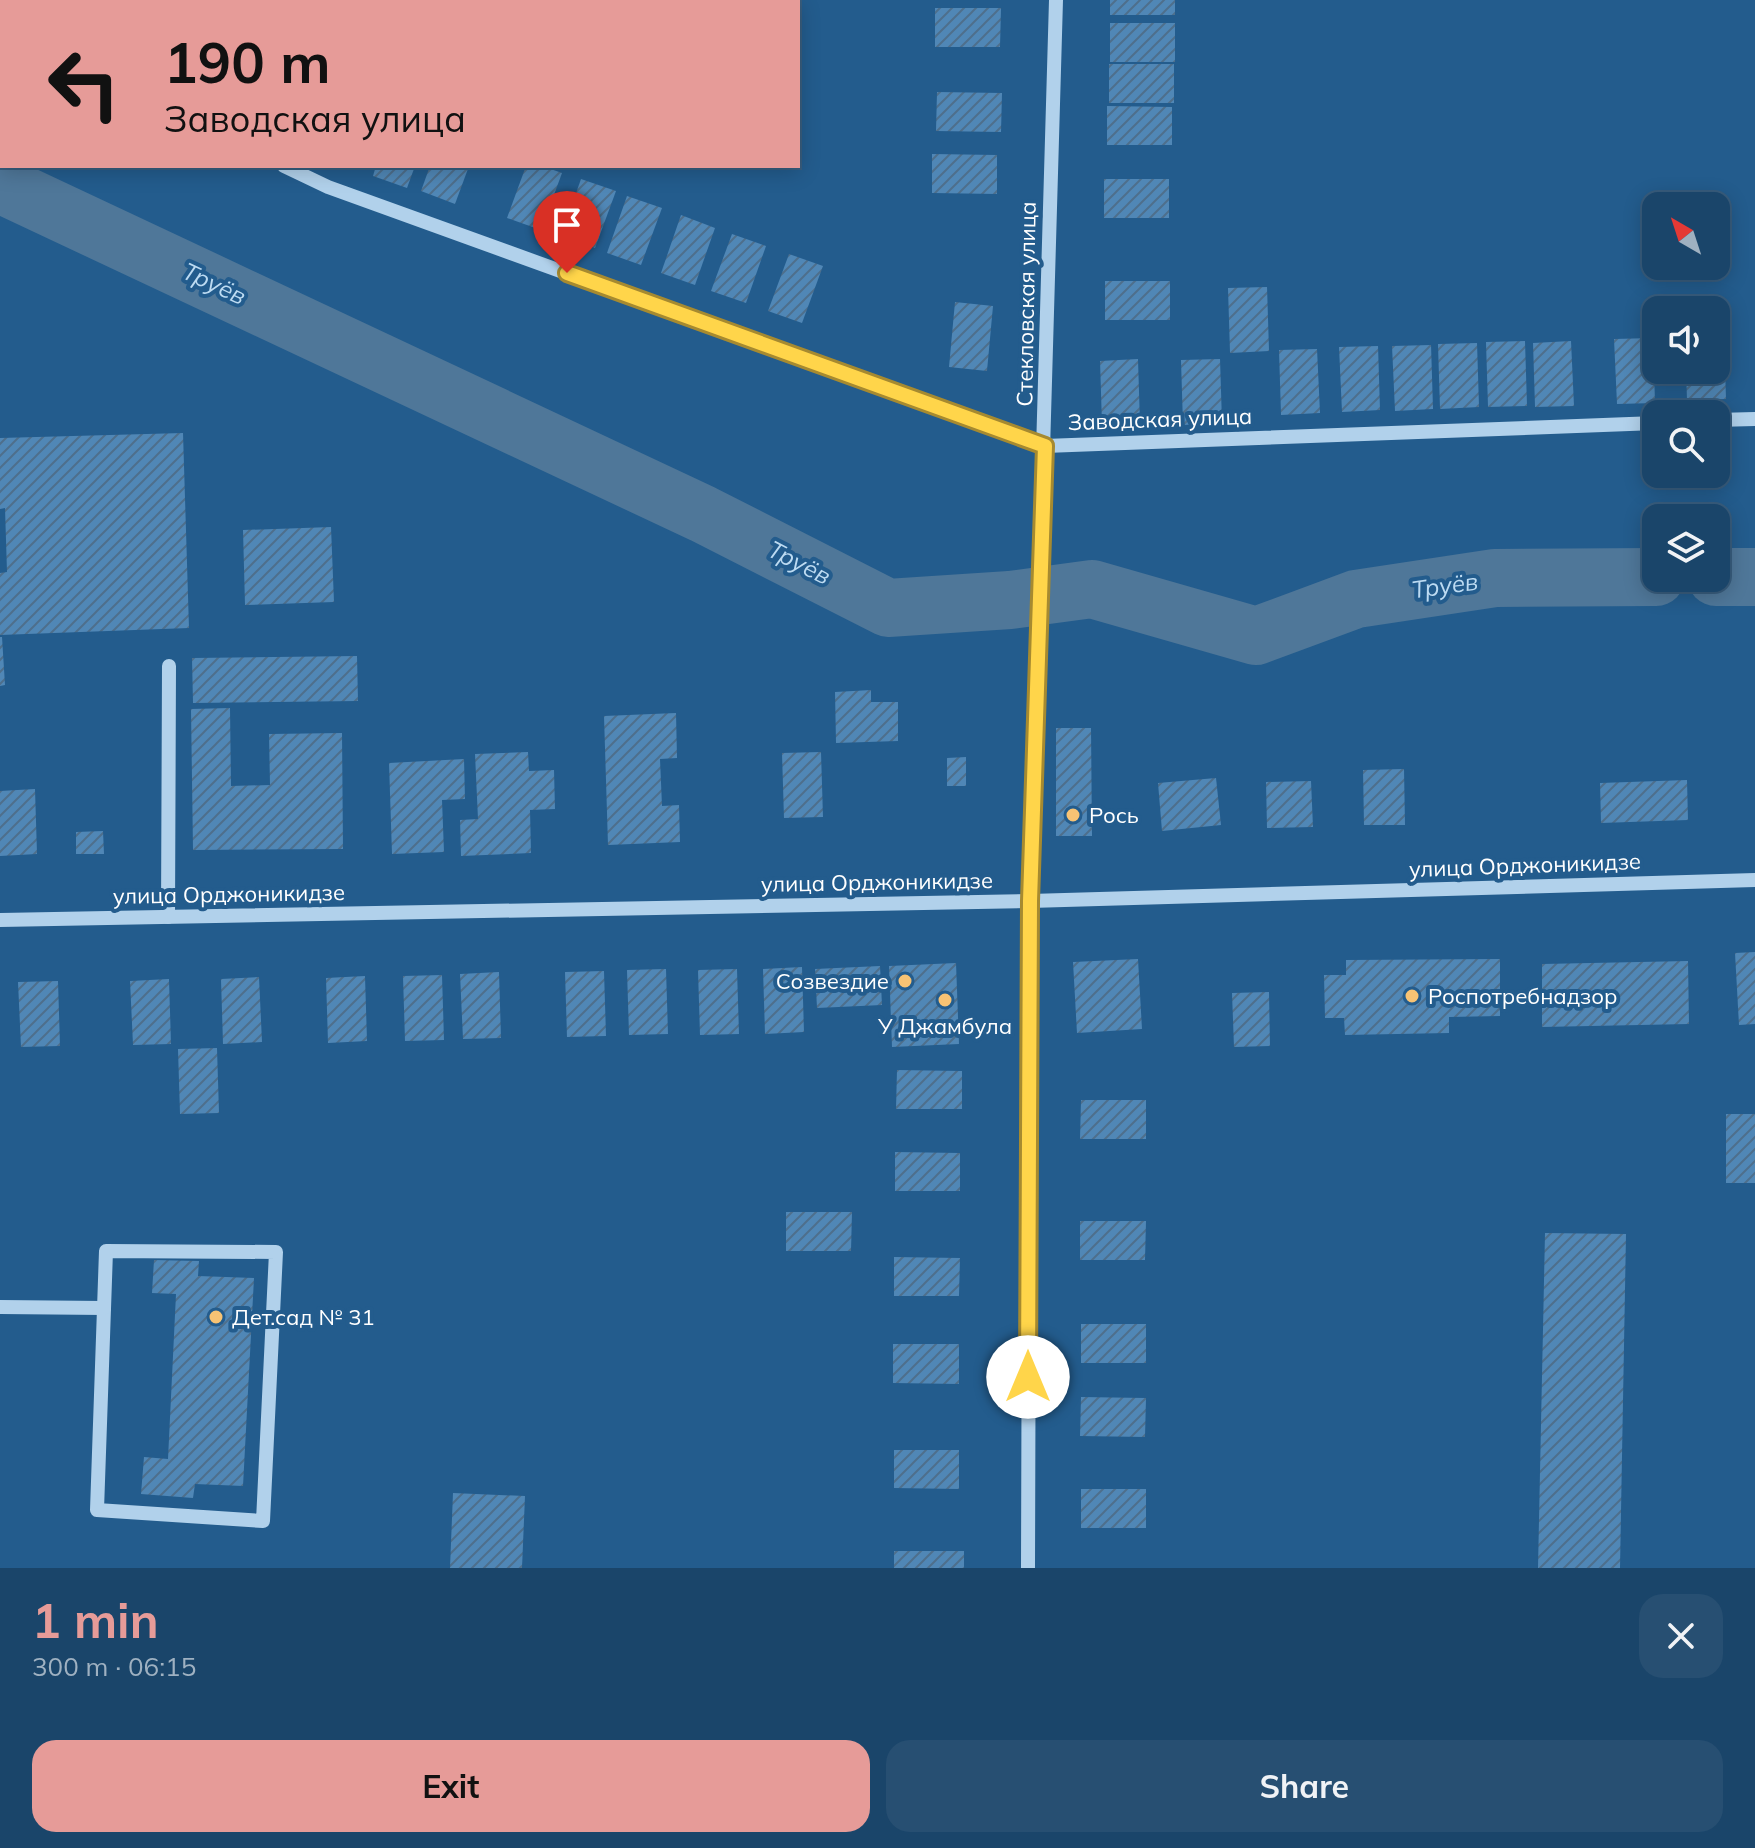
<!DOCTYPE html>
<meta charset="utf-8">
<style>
:root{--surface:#1a456a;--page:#274f72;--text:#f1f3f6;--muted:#9fb1c1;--line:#385d7e;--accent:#e69b98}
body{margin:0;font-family:Mulish,sans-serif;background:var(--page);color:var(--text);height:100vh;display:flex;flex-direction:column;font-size:30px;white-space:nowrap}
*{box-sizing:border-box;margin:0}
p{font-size:26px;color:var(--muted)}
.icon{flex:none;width:44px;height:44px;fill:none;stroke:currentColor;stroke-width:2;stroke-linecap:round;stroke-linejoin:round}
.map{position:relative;height:1568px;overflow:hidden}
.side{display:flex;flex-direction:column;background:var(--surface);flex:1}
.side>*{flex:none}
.guide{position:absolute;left:0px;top:0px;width:800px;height:168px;box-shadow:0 4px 20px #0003,0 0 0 2px var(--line);background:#e69b98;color:#111;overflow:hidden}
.needle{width:52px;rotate:321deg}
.fabs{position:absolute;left:1642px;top:192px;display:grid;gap:16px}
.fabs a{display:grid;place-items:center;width:88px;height:88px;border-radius:16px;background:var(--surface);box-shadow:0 4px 20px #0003,0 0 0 2px var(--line);font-size:40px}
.pin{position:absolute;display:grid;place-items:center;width:68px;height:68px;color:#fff;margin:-82px -34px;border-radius:50% 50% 50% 0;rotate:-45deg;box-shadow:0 0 8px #0007}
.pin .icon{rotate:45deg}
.me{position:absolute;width:88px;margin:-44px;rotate:0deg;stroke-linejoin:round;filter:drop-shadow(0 0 6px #0008)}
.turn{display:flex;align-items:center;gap:28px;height:168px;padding:0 32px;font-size:36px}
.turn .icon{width:104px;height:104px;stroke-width:2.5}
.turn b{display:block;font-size:56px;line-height:68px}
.round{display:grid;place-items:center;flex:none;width:84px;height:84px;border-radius:24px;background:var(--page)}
.overview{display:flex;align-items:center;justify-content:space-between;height:136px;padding:0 32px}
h1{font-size:48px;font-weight:700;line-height:60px;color:var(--accent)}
.button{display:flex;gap:16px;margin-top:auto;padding:16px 32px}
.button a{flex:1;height:92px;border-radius:24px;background:var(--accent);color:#111;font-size:32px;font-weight:700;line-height:92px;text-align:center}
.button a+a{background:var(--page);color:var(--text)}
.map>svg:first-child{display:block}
</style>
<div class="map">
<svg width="1755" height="1568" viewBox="0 0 1755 1568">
<defs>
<pattern id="building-hatch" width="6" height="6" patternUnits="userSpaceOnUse" patternTransform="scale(2)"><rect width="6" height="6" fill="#5087b6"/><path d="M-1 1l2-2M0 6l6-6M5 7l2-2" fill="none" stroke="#4e6f8c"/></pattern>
</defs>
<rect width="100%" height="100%" fill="#235c8d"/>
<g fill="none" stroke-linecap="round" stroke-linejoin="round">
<g stroke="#4f7799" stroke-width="58">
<path d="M0 184 703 514 888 608 1010 600 1092 589 1256 636 1356 599 1495 578 1656 577"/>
<path d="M1716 577H1755"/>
</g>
</g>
<g fill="url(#building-hatch)">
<rect x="1110" y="0" width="65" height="15"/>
<path d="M935 8H1001L1000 47H935Z"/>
<rect x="1110" y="23" width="65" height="39"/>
<rect x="1109" y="64" width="65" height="39"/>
<path d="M937 92 1002 93 1001 132 936 131Z"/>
<path d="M1107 106 1172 107V145H1107Z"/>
<path d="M932 154 997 155V194L932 193Z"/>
<path d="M376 166H415L407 188 373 176Z"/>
<path d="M430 166H469L455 204 421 191Z"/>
<path d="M526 166H542L562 173 541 230 507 218Z"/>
<path d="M581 179 616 191 595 248 561 236Z"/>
<rect x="1104" y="179" width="65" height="39"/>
<path d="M627 196 662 208 641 265 607 253Z"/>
<path d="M681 215 715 228 695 285 661 273Z"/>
<path d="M732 234 766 246 746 303 711 291Z"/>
<path d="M789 254 823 266 802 323 768 311Z"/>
<rect x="1105" y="281" width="65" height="39"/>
<path d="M1267 287 1269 351 1230 353 1228 288Z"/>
<path d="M955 302 993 306 987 371 949 367Z"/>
<path d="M1716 334H1724L1726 399 1687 400 1686 370H1716Z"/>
<path d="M1653 338 1655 403 1617 404 1614 339Z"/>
<path d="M1525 341 1527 406 1488 407 1486 342Z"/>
<path d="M1571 341 1574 406 1535 407 1533 343Z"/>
<path d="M1477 343 1479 407 1440 409 1438 344Z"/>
<path d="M1431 345 1433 409 1395 411 1392 346Z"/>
<path d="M1378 346 1380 410 1342 412 1339 347Z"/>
<path d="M1317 349 1320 413 1281 415 1279 350Z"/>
<path d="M1138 359 1140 424 1102 425 1100 361Z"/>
<path d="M1220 359 1222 423 1183 425 1181 360Z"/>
<path d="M183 433 189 628 0 635V573L7 572 5 508 0 509V438Z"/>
<path d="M331 527 334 602 245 605 243 530Z"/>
<path d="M0 637H2L5 685 0 686Z"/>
<path d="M357 656 358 701 193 703 192 658Z"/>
<path d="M871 690V702H898V741L836 743 835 692Z"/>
<path d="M230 708 231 786 270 785 269 734 342 733 343 849 193 850 191 709Z"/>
<path d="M676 713 677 758 660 759 662 806 679 805 680 842 608 845 604 716Z"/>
<path d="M1056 728H1091L1092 836H1056Z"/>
<path d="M528 752 529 771 554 770 555 809 530 810 531 853 461 856 460 820 478 819 475 754Z"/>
<path d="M821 752 823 817 784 818 782 753Z"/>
<path d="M966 757V786H947V758Z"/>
<path d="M464 759 465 799 442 800 444 852 392 854 389 763Z"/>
<path d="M1404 769 1405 825H1364L1363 770Z"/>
<path d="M1216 778 1221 825 1162 831 1158 783Z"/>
<path d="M1687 780 1688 820 1601 823 1600 783Z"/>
<path d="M1311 781 1313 827 1267 828 1266 782Z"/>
<path d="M35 789 37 854 0 856V791Z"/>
<path d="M103 831 104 854H76V832Z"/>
<path d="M1755 952V1024L1739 1025 1735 953Z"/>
<path d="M1138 959 1142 1029 1077 1033 1073 962Z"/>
<path d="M1500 959V1016L1449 1017V1033L1345 1035 1344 1018H1325L1324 975H1346V960Z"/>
<path d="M1688 961 1689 1024 1542 1027V964Z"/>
<path d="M956 963 959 1044 892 1047 889 966Z"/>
<path d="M880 966 882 1005 817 1008 815 969Z"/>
<path d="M802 967 804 1032 765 1034 763 969Z"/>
<path d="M666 969 668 1034 629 1035 627 970Z"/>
<path d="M737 969 739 1034 700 1035 698 970Z"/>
<path d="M604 971 606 1036 567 1037 565 972Z"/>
<path d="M499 972 501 1038 463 1039 460 974Z"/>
<path d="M442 975 444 1040 405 1041 403 976Z"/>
<path d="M365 976 367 1041 328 1043 326 978Z"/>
<path d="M259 977 262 1042 223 1044 221 979Z"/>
<path d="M169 979 171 1044 133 1045 130 981Z"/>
<path d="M58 981 60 1046 21 1047 18 982Z"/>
<path d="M1269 992 1270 1046 1234 1047 1232 993Z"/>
<path d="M217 1048 219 1113 180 1114 178 1049Z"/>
<path d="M897 1070 962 1071V1109H896Z"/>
<path d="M1081 1100H1146V1139H1080Z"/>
<rect x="1726" y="1114" width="29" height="69"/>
<path d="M895 1152 960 1153V1191H895Z"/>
<path d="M786 1212H852L851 1251H786Z"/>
<path d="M1080 1221H1146L1145 1260H1080Z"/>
<path d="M1545 1233 1626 1234 1620 1568H1538Z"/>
<path d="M894 1257 960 1258 959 1296H894Z"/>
<path d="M154 1260 199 1261 198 1276 254 1278 243 1486 195 1484 193 1498 141 1494 144 1457 168 1459 176 1294 152 1293Z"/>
<rect x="1081" y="1324" width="65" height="39"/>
<path d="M893 1344H959V1384L893 1383Z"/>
<path d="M1081 1397 1146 1398 1145 1437 1080 1436Z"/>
<path d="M894 1450H959V1489L894 1488Z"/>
<rect x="1081" y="1489" width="65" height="39"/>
<path d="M453 1493 525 1496 522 1568H450Z"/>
<rect x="894" y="1551" width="70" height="17"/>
</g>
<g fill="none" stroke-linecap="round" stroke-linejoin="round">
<g stroke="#b1d1eb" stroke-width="14">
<path d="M0 30H2"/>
<path d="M284 166 328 187 1045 446 1656 423"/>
<path d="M1716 420 1755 419"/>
<path d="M168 917 169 666"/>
<path d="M0 920 1030 901 1755 880"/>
<path d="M106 1251 276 1252 263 1521 97 1510Z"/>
<path d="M0 1307 104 1308"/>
<path d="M1028 1568 1030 901 1056 0"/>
</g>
</g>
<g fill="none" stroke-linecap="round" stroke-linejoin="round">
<defs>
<path id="route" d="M567 273 1045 446 1030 901 1028 1377"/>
</defs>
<use href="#route" stroke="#a68a30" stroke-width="20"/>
<use href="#route" stroke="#ffd54a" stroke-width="14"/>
</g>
<g fill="#f7c374" stroke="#235c8d" stroke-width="3">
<circle cx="1073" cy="815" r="8"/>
<circle cx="905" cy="981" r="8"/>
<circle cx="1412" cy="996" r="8"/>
<circle cx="945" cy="1000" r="8"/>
<circle cx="216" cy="1317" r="8"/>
</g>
<g text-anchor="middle" stroke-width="8" stroke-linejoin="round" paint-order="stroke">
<g font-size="22" fill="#fff" stroke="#235c8d">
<text transform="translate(1026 304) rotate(-89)" y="8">Стекловская улица</text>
<text transform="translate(1160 419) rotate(-2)" y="8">Заводская улица</text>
<text transform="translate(1525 865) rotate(-2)" y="8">улица Орджоникидзе</text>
<text transform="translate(877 882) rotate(-1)" y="8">улица Орджоникидзе</text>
<text transform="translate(229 894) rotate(-1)" y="8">улица Орджоникидзе</text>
</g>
<g font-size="22" fill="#fff" stroke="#235c8d" text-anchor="start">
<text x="1089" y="823">Рось</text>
<text x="889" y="989" text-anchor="end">Созвездие</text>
<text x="1428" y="1004">Роспотребнадзор</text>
<text x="945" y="1034" text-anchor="middle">У Джамбула</text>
<text x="232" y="1325">Дет.сад № 31</text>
</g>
<g font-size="24" font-style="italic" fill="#bddbf2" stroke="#235c8d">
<text transform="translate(214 284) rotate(25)" y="8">Труёв</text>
<text transform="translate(799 563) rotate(27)" y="8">Труёв</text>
<text transform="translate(1445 586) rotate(-8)" y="8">Труёв</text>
</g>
</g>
</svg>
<div class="fabs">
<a><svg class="needle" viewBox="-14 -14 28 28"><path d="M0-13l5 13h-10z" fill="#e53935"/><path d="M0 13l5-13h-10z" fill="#9fb1c1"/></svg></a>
<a><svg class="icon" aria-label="sound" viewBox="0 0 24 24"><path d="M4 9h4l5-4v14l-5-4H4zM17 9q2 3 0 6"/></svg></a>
<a><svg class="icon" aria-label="search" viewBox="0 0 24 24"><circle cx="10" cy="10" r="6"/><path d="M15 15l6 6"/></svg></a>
<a><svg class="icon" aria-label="layers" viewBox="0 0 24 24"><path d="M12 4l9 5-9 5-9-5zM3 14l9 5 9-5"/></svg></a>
</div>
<div class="pin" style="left:567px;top:273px;background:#d93025"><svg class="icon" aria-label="arrive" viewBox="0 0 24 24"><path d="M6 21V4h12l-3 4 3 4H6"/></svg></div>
<svg class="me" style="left:1028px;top:1377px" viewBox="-20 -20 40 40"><circle r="19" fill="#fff"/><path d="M0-13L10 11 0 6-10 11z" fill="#ffd54a"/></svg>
<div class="guide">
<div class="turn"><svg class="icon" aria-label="left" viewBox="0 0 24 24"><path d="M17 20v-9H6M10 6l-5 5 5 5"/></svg><div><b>190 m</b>Заводская улица</div></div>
</div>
</div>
<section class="side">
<div class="overview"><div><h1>1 min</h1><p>300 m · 06:15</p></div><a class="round"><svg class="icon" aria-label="close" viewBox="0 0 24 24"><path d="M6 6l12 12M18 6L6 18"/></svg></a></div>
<div class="button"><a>Exit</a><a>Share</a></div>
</section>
